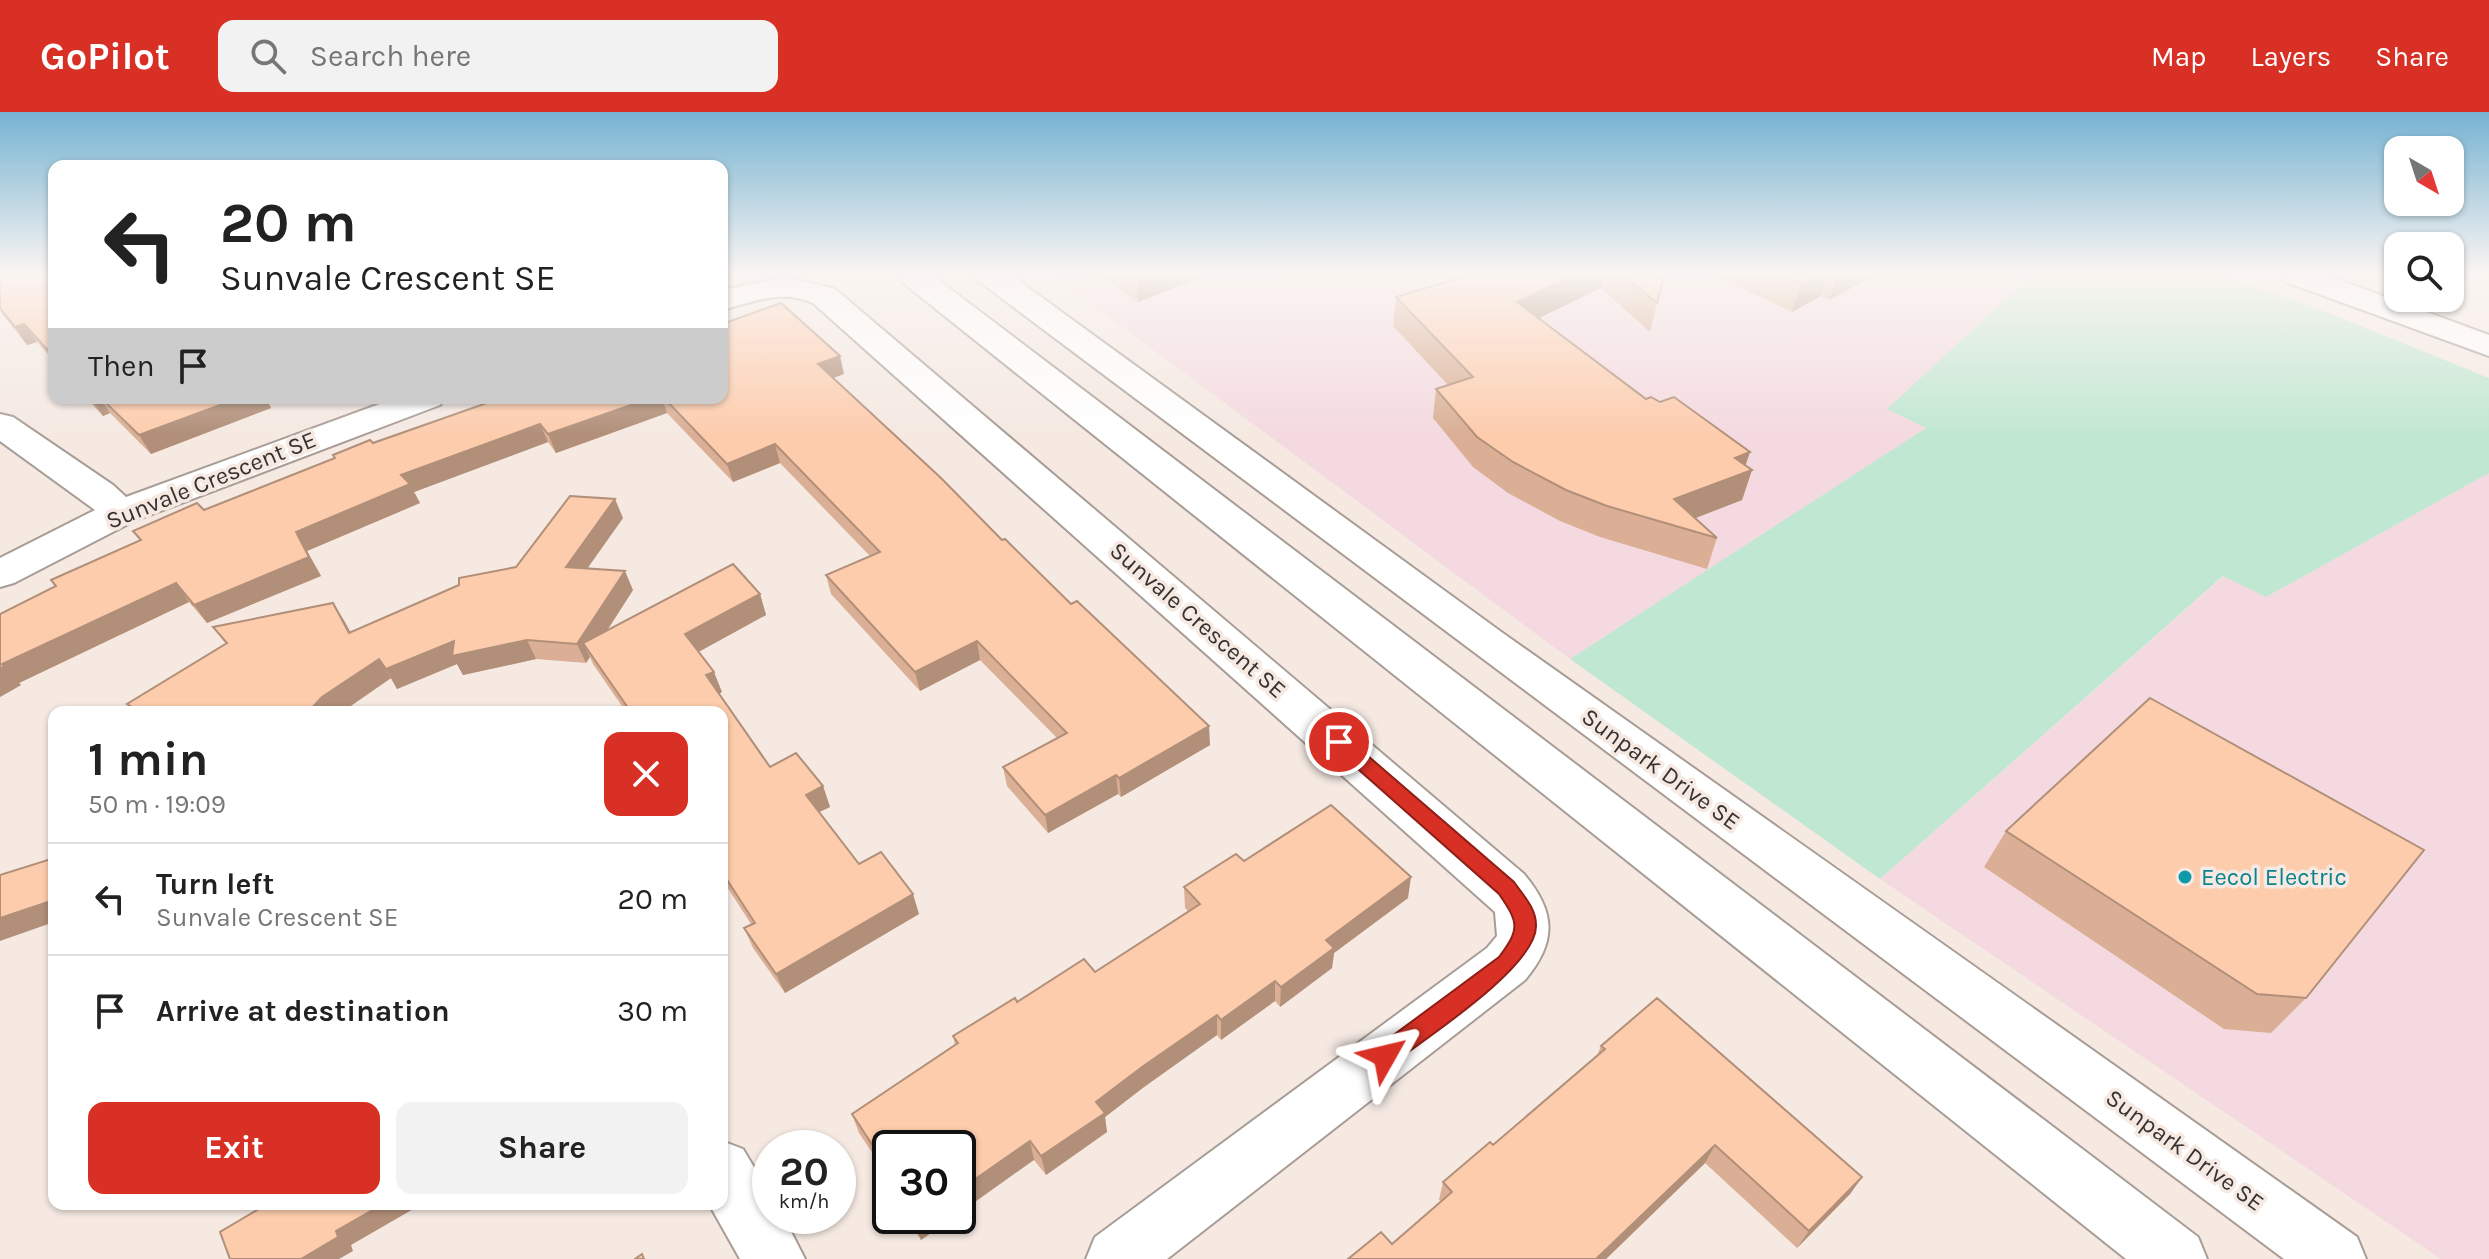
<!DOCTYPE html>
<meta charset="utf-8">
<style>
:root{--surface:#fff;--page:#f2f2f2;--text:#222;--muted:#767676;--line:#e0e0e0;--accent:#d93025}
body{margin:0;font-family:Karla,sans-serif;background:var(--page);color:var(--text);height:100vh;display:flex;flex-direction:column;font-size:30px;white-space:nowrap}
*{box-sizing:border-box;margin:0}
p{font-size:26px;color:var(--muted)}
.icon{flex:none;width:44px;height:44px;fill:none;stroke:currentColor;stroke-width:2;stroke-linecap:round;stroke-linejoin:round}
.map{position:relative;flex:1;overflow:hidden}
.side{position:absolute;left:48px;top:594px;width:680px;height:504px;display:flex;flex-direction:column;background:var(--surface);border-radius:16px;box-shadow:0 2px 6px #0004}
.side>*{flex:none}
.banner{position:absolute;left:48px;top:48px;width:680px;height:244px;border-radius:16px;box-shadow:0 2px 6px #0004;background:#fff;color:var(--text);overflow:hidden}
.needle{width:52px;rotate:141deg}
.fabs{position:absolute;left:2384px;top:24px;display:grid;gap:16px}
.fabs a{display:grid;place-items:center;width:80px;height:80px;border-radius:16px;background:var(--surface);box-shadow:0 2px 6px #0004;font-size:40px}
.speed{position:absolute;left:752px;top:1018px;display:flex;gap:16px;font-size:40px;font-weight:700;text-align:center}
.speed>*{display:grid;place-content:center;width:104px;height:104px;border-radius:50%;background:var(--surface);box-shadow:0 2px 6px #0004;line-height:1}
.speed small{font-size:20px;font-weight:400}
.speed .limit{border:4px solid #111;border-radius:12px;background:#fff;color:#111}
.pin{position:absolute;display:grid;place-items:center;width:68px;height:68px;color:#fff;margin:-34px;border:4px solid #fff;border-radius:50%;box-shadow:0 2px 8px #0007}
.me{position:absolute;width:88px;margin:-44px;rotate:53deg;stroke-linejoin:round;filter:drop-shadow(0 0 6px #0008)}
.turn{display:flex;align-items:center;gap:28px;height:168px;padding:0 40px;font-size:36px}
.turn .icon{width:104px;height:104px;stroke-width:2.5}
.turn b{display:block;font-size:56px;line-height:68px}
.then{display:flex;align-items:center;height:76px;padding:0 40px;background:#0003;gap:16px;font-size:30px}
.round{display:grid;place-items:center;flex:none;width:84px;height:84px;border-radius:16px;background:var(--page)}
.headline{display:flex;align-items:center;justify-content:space-between;height:136px;padding:0 40px}
h1{font-size:48px;font-weight:700;line-height:60px}
.button{display:flex;gap:16px;margin-top:auto;padding:16px 40px}
.button a{flex:1;height:92px;border-radius:16px;background:var(--accent);color:#fff;font-size:32px;font-weight:700;line-height:92px;text-align:center}
.button a+a{background:var(--page);color:var(--text)}
ul{padding:0;list-style:none}
li{display:flex;align-items:center;gap:24px;height:112px;padding:0 40px;border-top:2px solid var(--line)}
li div{flex:1}
li b{display:block;font-size:30px}
li em{font-style:normal}
header{display:flex;align-items:center;gap:48px;box-sizing:border-box;height:112px;padding:0 40px;background:var(--accent);color:#fff}
header strong{font-size:38px}
nav{display:flex;gap:44px;margin-inline-start:auto;font-size:28px}
.search{width:560px;height:72px;background:var(--page);display:flex;align-items:center;gap:20px;box-sizing:border-box;padding:0 28px;border-radius:16px;color:var(--muted);font-size:30px}
.map>svg:first-child{display:block}
</style>
<header>
<strong>GoPilot</strong>
<div class="search"><svg class="icon" aria-label="search" viewBox="0 0 24 24"><circle cx="10" cy="10" r="6"/><path d="M15 15l6 6"/></svg>Search here</div>
<nav><a>Map</a><a>Layers</a><a>Share</a></nav>
</header>
<div class="map">
<svg width="2489" height="1147" viewBox="0 0 2489 1147">
<rect width="100%" height="100%" fill="#f5e9e2"/>
<g fill="#f4dae0">
<path d="M1052 163H2032L1887 297 1927 316 1570 547Z"/>
<path d="M2489 361V1147H2441L1880 767 2224 464 2266 485Z"/>
</g>
<path fill="#c0e7d1" d="M2032 163H2222L2326 200 2489 266V361L2266 485 2223 464 1880 767 1570 547 1926 316 1887 297Z"/>
<g fill="none" stroke-linecap="round" stroke-linejoin="round">
<defs>
<g id="minor">
<path d="M898 163H932L2198 1125 2207 1147H2126L902 170Z"/>
<path d="M976 163H1011L1500 519 2357 1125 2366 1147H2284L980 170Z"/>
<path d="M2282 163H2326L2489 223V244L2286 170Z"/>
<path d="M786 165 835 177 1524 762C1556 800 1557 830 1525 868L1167 1147H1086L1095 1125 1487 836 1497 824 1495 800 813 191C781 177 753 190 722 198V178Z"/>
<path d="M396 286H445L440 293 134 409 14 471 0 475V446L95 398 0 329V302L13 305 113 373 126 385Z"/>
<path d="M722 1029 743 1037 770 1082V1104H783L805 1147H740L709 1092H722Z"/>
</g>
</defs>
<use href="#minor" stroke="#a89d96" stroke-width="4"/>
<use href="#minor" fill="#fff" fill-rule="evenodd"/>
</g>
<g fill="#daaf95">
<path d="M0 163H54V249L37 230 27 233 0 199Z"/>
<path d="M1099 163H1206L1138 190Z"/>
<path d="M1470 163H1664L1650 220 1601 176 1538 206 1646 287 1752 358 1742 388 1695 406 1717 426 1707 457 1600 425 1560 409 1508 381 1473 355 1433 306 1436 277 1448 273 1393 214 1396 185Z"/>
<path d="M1714 163H1875L1829 188 1821 184 1792 200Z"/>
<path d="M844 262 833 266 1002 428 1210 633 1121 685 1118 682 1048 721 1007 674 1003 655 1057 626 980 548 920 579 831 482 826 463 870 444 780 351 733 370 667 301 556 341 548 330 414 380 420 391 307 439 321 464 207 511 189 490 19 571 21 573 0 585 140 428 133 419 204 398 373 331 501 286H722Z"/>
<path d="M86 286H274L267 288 271 296 151 342 110 301 103 304Z"/>
<path d="M623 406 587 456 633 478 607 519 760 482 766 503 698 540 722 580 719 581 770 655 823 674 830 695 819 700 859 752 919 802 785 881 753 836 744 816 751 812 722 767V600H626L593 552 590 545 586 551 536 547 463 563 457 552 397 577 391 566 342 600H134L127 592 226 532 213 515 333 491 350 520 516 455Z"/>
<path d="M2006 719 2306 886 2271 921 2224 917 1984 755Z"/>
<path d="M1244 749 1408 786 1334 841 1332 856 1280 895 1275 889 1221 928 1217 923 1144 975 1105 1005 1107 1020 1046 1063 1034 1048 890 1036V1081L882 1069 875 1050 878 1049 859 1021 852 1002 955 933 953 924 1017 890 1095 860 1188 799 1185 796 1184 775Z"/>
<path d="M1601 934 1862 1065 1850 1082 1797 1136 1705 1051 1606 1147H1348L1392 1132 1441 1089 1439 1088 1443 1070 1493 1033 1597 944Z"/>
<path d="M905 1104H955L921 1128Z"/>
</g>
<g fill="#b18f79">
<path d="M1137 163H1206L1138 190Z"/>
<path d="M1575 163H1604L1601 176 1512 219 1517 190Z"/>
<path d="M1817 163H1828L1821 184 1792 200 1801 171Z"/>
<path d="M1837 163H1875L1829 188Z"/>
<path d="M24 212 37 230 27 233 15 215Z"/>
<path d="M840 244 844 262 822 270 818 252Z"/>
<path d="M90 286H100L110 301 103 304Z"/>
<path d="M239 286H274L267 288 271 296 151 342 139 323Z"/>
<path d="M651 286H662L667 301 556 341 548 322Z"/>
<path d="M540 312 548 330 414 380 420 391 307 439 321 464 207 511 194 493 296 420 401 363Z"/>
<path d="M775 332 780 351 733 370 727 352Z"/>
<path d="M1750 340 1743 361 1752 358 1742 388 1675 414 1674 387 1735 346Z"/>
<path d="M615 387 623 406 575 474 566 455Z"/>
<path d="M625 459 633 478 591 543 583 531 590 545 586 551 577 532Z"/>
<path d="M176 471 189 490 19 571 21 573 0 585V557L2 552Z"/>
<path d="M760 482 766 503 693 543 685 522Z"/>
<path d="M333 491 345 510 361 540 349 521Z"/>
<path d="M527 528 536 547 463 563 457 552 397 577 386 557 454 529Z"/>
<path d="M977 529 980 548 920 579 915 560Z"/>
<path d="M379 547 391 566 342 600H308L322 585Z"/>
<path d="M714 560 722 580 714 584 706 563Z"/>
<path d="M1209 614 1210 633 1121 685 1119 666Z"/>
<path d="M1116 663 1118 682 1048 721 1045 703Z"/>
<path d="M823 674 830 695 813 703 806 683Z"/>
<path d="M1411 765 1408 786 1334 841 1332 856 1280 895 1281 875 1326 828Z"/>
<path d="M913 782 919 802 785 881 776 862Z"/>
<path d="M54 788V810L0 829V806Z"/>
<path d="M1275 869V889L1221 928V908Z"/>
<path d="M1217 903V923L1144 975 1105 1005 1107 1020 1046 1063 1041 1044 1096 990 1142 955Z"/>
<path d="M1030 1029 1034 1048 958 1102V1079Z"/>
<path d="M1715 1033 1705 1051 1606 1147H1596Z"/>
<path d="M1862 1065 1850 1082 1797 1136 1809 1119Z"/>
<path d="M383 1092H422L351 1133 353 1139 339 1147H301L336 1119Z"/>
<path d="M923 1104H955L921 1128 914 1110Z"/>
</g>
<g fill="#fdccad" stroke="#b18f79" stroke-width="2">
<path d="M0 163H54V245L24 212 15 215 0 196Z"/>
<path d="M1470 163H1575L1517 190 1646 287 1651 285 1660 290 1674 285 1750 340 1735 346 1752 358 1674 387 1717 426 1607 394 1566 378 1513 350 1477 325 1436 277 1473 265 1396 185Z"/>
<path d="M1624 163H1664L1657 191Z"/>
<path d="M1782 163H1817L1801 171Z"/>
<path d="M781 191 840 244 818 252 941 366 1002 428 1005 427 1071 492 1077 489 1209 614 1119 666 1116 663 1045 703 1003 655 1067 621 977 529 915 560 826 463 880 440 775 332 727 352 664 286H722V212Z"/>
<path d="M101 286H239L139 323Z"/>
<path d="M501 286H651L548 322 540 312 401 363 410 372 296 420 309 445 194 493 176 471 2 552 4 554 0 557V502L56 474 51 468 141 428 133 419 197 391 204 398 335 346 333 343 370 328 373 331Z"/>
<path d="M570 384 615 387 566 455 625 459 577 532 527 528 452 544 454 529 386 557 379 547 322 585 308 600H140L127 592 227 531 213 515 333 491 349 521 459 473V466L516 455Z"/>
<path d="M733 452 760 482 685 522 714 560 706 563 770 655 796 641 823 674 806 683 859 752 881 740 913 782 776 862 744 816 755 811 722 760V600H631L583 531Z"/>
<path d="M2150 586 2424 738 2306 886 2257 882 2006 719Z"/>
<path d="M1331 693 1411 765 1326 828 1334 836 1281 875 1275 869 1221 908 1217 903 1142 955 1096 990 1105 1001 1041 1044 1030 1029 958 1079V1036H890V1074L875 1050 881 1046 852 1002 958 931 953 924 1015 886 1017 890 1084 847 1095 860 1200 792 1184 775 1236 742 1244 749Z"/>
<path d="M54 746V788L0 806V763Z"/>
<path d="M1657 886 1862 1065 1809 1119 1715 1033 1596 1147H1348L1381 1120 1392 1132 1452 1080 1443 1070 1490 1030 1493 1033 1605 937 1601 934Z"/>
<path d="M267 1092H383L336 1119 338 1125 301 1147H230L220 1120Z"/>
<path d="M910 1104H923L914 1110Z"/>
<path d="M642 1142 644 1147H635Z"/>
</g>
<linearGradient id="sky" x2="0" y2="1"><stop stop-color="#76b3d2"/><stop offset="0.5" stop-color="#faf5f2"/><stop offset="1" stop-color="#faf5f2" stop-opacity="0"/></linearGradient>
<rect width="2489" height="323" fill="url(#sky)"/>
<path fill="#d93025" stroke="#8d1f18" stroke-width="2" d="M1339 623 1346 625 1514 770C1523 783 1536 796 1536 813 1538 854 1426 926 1393 951L1385 954 1376 951 1373 944 1376 936 1499 845C1520 817 1519 811 1499 782L1333 635 1330 630 1333 625Z"/>
<circle fill="#0f9aa8" stroke="#f5e9e2" stroke-width="3" cx="2185" cy="765" r="8"/>
<g text-anchor="middle" stroke-width="7" stroke-linejoin="round" paint-order="stroke">
<g font-size="24" fill="#373230" stroke="#f5e9e2">
<text transform="translate(211 368) rotate(-22)" y="8">Sunvale Crescent SE</text>
<text transform="translate(1198 508) rotate(41)" y="8">Sunvale Crescent SE</text>
<text transform="translate(1661 657) rotate(36)" y="8">Sunpark Drive SE</text>
<text transform="translate(2185 1038) rotate(36)" y="8">Sunpark Drive SE</text>
</g>
<g font-size="24" fill="#0d838f" stroke="#f5e9e2" text-anchor="start">
<text x="2201" y="773">Eecol Electric</text>
</g>
</g>
</svg>
<div class="fabs">
<a><svg class="needle" viewBox="-14 -14 28 28"><path d="M0-13l5 13h-10z" fill="#e53935"/><path d="M0 13l5-13h-10z" fill="#767676"/></svg></a>
<a><svg class="icon" aria-label="search" viewBox="0 0 24 24"><circle cx="10" cy="10" r="6"/><path d="M15 15l6 6"/></svg></a>
</div>
<div class="speed"><div>20<small>km/h</small></div><div class="limit">30</div></div>
<div class="pin" style="left:1339px;top:630px;background:#d93025"><svg class="icon" aria-label="arrive" viewBox="0 0 24 24"><path d="M6 21V4h12l-3 4 3 4H6"/></svg></div>
<svg class="me" style="left:1385px;top:944px" viewBox="-20 -20 40 40"><path d="M0-17L14 15 0 8-14 15z" fill="#d93025" stroke="#fff" stroke-width="4"/></svg>
<div class="banner">
<div class="turn"><svg class="icon" aria-label="left" viewBox="0 0 24 24"><path d="M17 20v-9H6M10 6l-5 5 5 5"/></svg><div><b>20 m</b>Sunvale Crescent SE</div></div>
<div class="then">Then<svg class="icon" aria-label="arrive" viewBox="0 0 24 24"><path d="M6 21V4h12l-3 4 3 4H6"/></svg></div>
</div>
<section class="side">
<div class="headline"><div><h1>1 min</h1><p>50 m · 19:09</p></div><a class="round" style="background:#d93025;color:#fff"><svg class="icon" aria-label="close" viewBox="0 0 24 24"><path d="M6 6l12 12M18 6L6 18"/></svg></a></div>
<ul>
<li><svg class="icon" aria-label="left" viewBox="0 0 24 24"><path d="M17 20v-9H6M10 6l-5 5 5 5"/></svg><div><b>Turn left</b><p>Sunvale Crescent SE</p></div><em>20 m</em></li>
<li><svg class="icon" aria-label="arrive" viewBox="0 0 24 24"><path d="M6 21V4h12l-3 4 3 4H6"/></svg><div><b>Arrive at destination</b></div><em>30 m</em></li>
</ul>
<div class="button"><a>Exit</a><a>Share</a></div>
</section>
</div>
